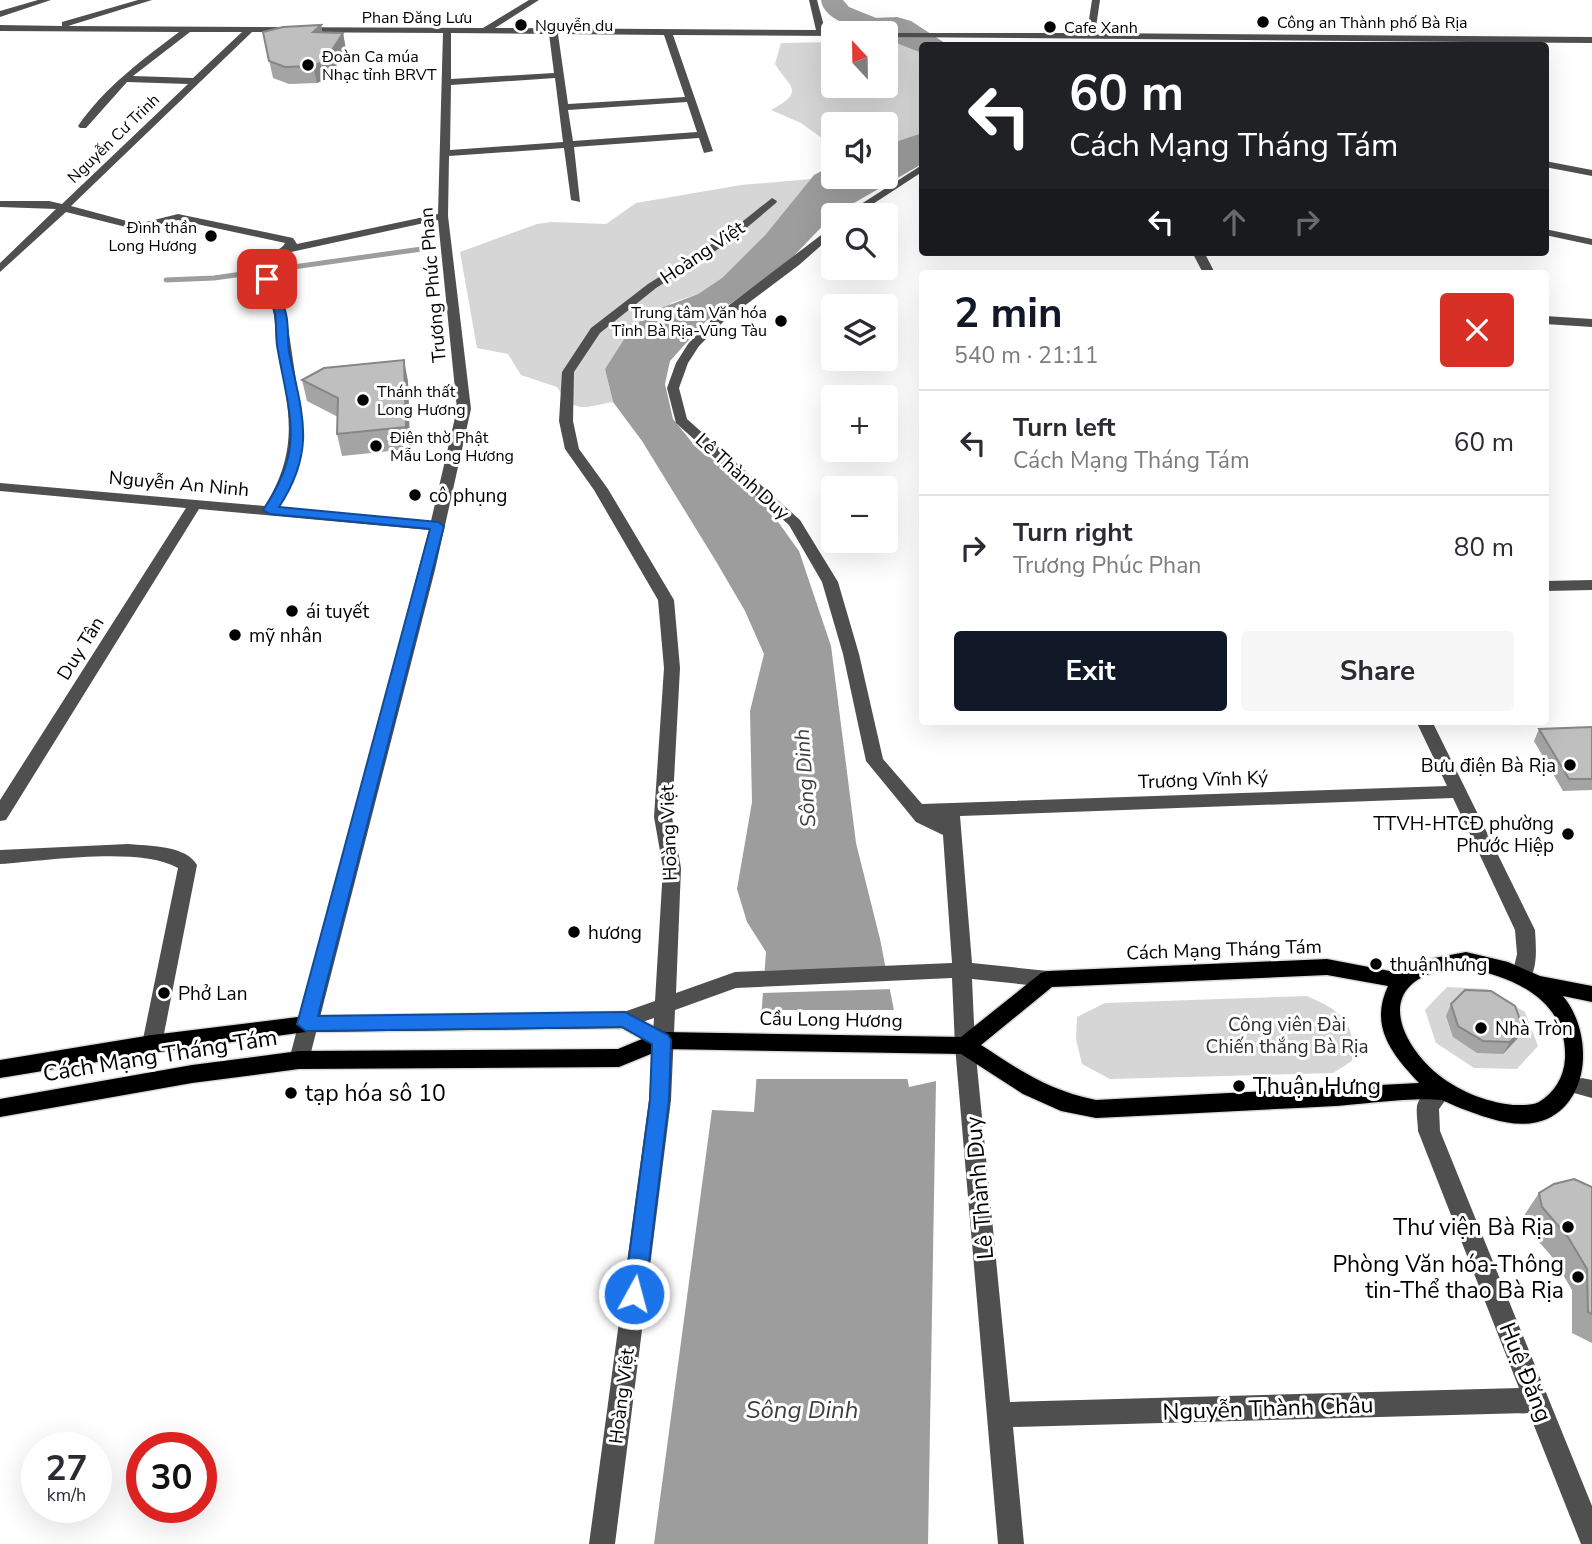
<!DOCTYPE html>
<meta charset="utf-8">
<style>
:root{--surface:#fff;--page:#f7f7f7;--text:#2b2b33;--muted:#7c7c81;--line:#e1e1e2;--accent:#111827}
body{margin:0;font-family:"Nunito Sans",sans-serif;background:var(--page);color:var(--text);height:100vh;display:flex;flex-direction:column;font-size:26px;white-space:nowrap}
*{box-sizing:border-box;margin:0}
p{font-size:23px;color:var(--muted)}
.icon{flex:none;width:38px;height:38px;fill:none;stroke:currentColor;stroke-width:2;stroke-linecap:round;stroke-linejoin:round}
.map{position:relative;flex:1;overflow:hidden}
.panel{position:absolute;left:919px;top:270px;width:630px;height:455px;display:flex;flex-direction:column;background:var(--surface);border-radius:7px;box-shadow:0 7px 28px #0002}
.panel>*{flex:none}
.guide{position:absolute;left:919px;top:42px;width:630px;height:214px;border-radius:7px;box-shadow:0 7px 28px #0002;background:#202124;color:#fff;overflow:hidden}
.needle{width:46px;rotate:338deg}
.fabs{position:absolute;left:821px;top:21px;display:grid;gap:14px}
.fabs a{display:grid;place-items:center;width:77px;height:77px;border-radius:7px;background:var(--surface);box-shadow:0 7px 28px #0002;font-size:35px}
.speed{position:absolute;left:21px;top:1432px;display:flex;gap:14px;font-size:35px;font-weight:700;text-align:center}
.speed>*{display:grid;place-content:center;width:91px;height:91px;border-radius:50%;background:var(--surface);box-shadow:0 7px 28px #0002;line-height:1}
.speed small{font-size:18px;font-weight:400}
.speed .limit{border:10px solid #d22;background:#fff;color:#111}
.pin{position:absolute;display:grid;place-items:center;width:60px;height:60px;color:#fff;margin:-30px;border-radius:14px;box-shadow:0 4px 10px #0006}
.me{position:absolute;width:77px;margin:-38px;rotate:7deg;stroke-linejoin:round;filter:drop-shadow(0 0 5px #0008)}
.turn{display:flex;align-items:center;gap:24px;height:147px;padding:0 35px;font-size:32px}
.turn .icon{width:91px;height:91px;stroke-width:2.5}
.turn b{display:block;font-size:49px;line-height:60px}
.lanes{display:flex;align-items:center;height:66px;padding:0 35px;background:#0003;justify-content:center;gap:35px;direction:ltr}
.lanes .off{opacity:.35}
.round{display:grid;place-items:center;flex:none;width:74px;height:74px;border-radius:7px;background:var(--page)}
.headline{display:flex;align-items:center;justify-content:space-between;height:119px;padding:0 35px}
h1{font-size:42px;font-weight:700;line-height:52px;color:var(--accent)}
.button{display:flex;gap:14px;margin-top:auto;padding:14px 35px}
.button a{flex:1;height:80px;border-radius:7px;background:var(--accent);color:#fff;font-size:28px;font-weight:700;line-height:80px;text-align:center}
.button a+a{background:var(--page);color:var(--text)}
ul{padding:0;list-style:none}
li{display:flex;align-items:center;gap:21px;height:105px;padding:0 35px;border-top:2px solid var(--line)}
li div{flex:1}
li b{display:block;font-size:26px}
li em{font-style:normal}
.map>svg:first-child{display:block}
</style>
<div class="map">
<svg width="1592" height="1544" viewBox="0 0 1592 1544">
<rect width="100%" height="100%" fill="#fff"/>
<g fill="#d6d6d6">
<path d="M901 41 918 48 922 55V133L886 145V124H833V146L801 123 771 110C807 91 789 87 775 64L781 43 833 42V86H886V42Z"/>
<path d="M811 179 766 234 722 278 698 294 673 302 605 369 613 402C585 407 573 415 557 387L521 375 508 354 477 348 460 252 537 224 551 222 606 224 636 203 741 185Z"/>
<path d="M1447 987 1487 989 1525 1012 1538 1046 1517 1069 1474 1068 1436 1043 1425 1010Z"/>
<path d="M1307 996C1341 1011 1356 1021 1352 1061L1333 1073 1110 1079 1082 1064 1076 1039 1077 1017 1105 1003Z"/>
</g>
<g fill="#9d9d9d">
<path d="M897 17 911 21 948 45 922 46V55L918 48 865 26 873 18Z"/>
<path d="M922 133V164L833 215 787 263 706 321 670 361 665 384 673 419 695 446 758 494 799 551 831 646 856 843 880 939 909 1087 936 1081 928 1544H654L712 1110 754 1112 766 952 747 922 737 889 752 802 750 711 764 654 745 611 717 563 642 441 613 402 605 369 630 330 651 312 698 294 722 278 766 234 814 175 833 165V177H886V145Z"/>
</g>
<g fill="#fff">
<path d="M889 968 894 989 760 993 761 971Z"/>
<path d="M758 1010H898L911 1079H753Z"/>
</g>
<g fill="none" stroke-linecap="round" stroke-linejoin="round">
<path stroke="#9d9d9d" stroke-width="5" d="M166 280 214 278 429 248"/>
<path fill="#9d9d9d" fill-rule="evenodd" d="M821 0H843L849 7 933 41 936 46H922V53L886 39V33C867 33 823 22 821 0Z"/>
<defs>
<path id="major" d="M1466 952 1508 962 1540 976 1592 986V1002L1563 996C1592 1031 1592 1098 1547 1119 1518 1131 1488 1118 1460 1108 1454 1106 1446 1101 1441 1100 1413 1097 1364 1104 1335 1106 1255 1110 1176 1114 1096 1118L1061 1111 1023 1094 961 1054 663 1049 619 1067 299 1069 192 1083 0 1117V1099L192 1065 299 1051 618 1049 642 1039 622 1028 306 1032 152 1053 0 1078V1060L152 1035 306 1016 625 1012 665 1032 961 1037 1041 973 1048 971 1327 959 1400 973 1424 960ZM1466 968C1515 977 1568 1001 1565 1059 1564 1077 1554 1093 1539 1102 1531 1106 1521 1105 1513 1105 1485 1102 1456 1090 1435 1072 1405 1046 1377 995 1429 974 1440 970 1454 970 1466 968ZM1327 975 1388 986C1369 1027 1392 1054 1419 1083L1096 1100C1048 1090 1021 1071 981 1045L1052 987Z"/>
</defs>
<use href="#major" stroke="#dbdbdb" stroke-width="3"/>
<g fill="#4f4f4f" fill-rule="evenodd">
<path d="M38 0H51L0 17V11Z"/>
<path d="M138 0H152L68 26 483 28 529 0H539L495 28 816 30 809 0H817L825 30 837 33 833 36 673 35 713 151 704 153 699 138 574 147 580 202 571 200 564 148 449 156 448 216 471 409 435 570 309 1060 306 1066 299 1069 292 1066 289 1060 429 530 199 509 6 820 0 821V800L186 508 0 491V483L265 506C299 450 290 413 278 352 275 338 276 324 273 310 270 297 257 276 263 263 267 254 282 250 285 243L178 220 138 230 66 212 0 272V263L56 209 0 207V201H49L62 204 188 84 127 82 86 128H80L78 126C105 87 142 60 179 32L0 31V25L62 26V22ZM190 32H242L193 78 133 76ZM252 32 443 33 438 214 297 244 293 238 178 214 138 224 71 206ZM451 33 549 34 554 73 451 79ZM558 34 664 35 685 97 568 104ZM555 78 563 142 450 150 451 85ZM687 102 697 132 573 141 568 110ZM438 220 457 409 431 521 279 507 298 470 304 434 287 320 274 277V265L291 252Z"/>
<path d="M1092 0H1100L1096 27 1090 33 1592 37V43L886 37V33H882H1079L1088 26Z"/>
<path d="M1545 161 1592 170V176L1545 167Z"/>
<path d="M922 165V172L856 215H844Z"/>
<path d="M772 198 777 201 776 203 731 241 656 288 600 333 574 372 573 421 579 449 608 489 674 600 680 668 672 817 681 868 676 993 735 972 952 963 943 835 916 822 866 761 843 654 822 582 789 525 676 423 667 388 676 363 688 344 716 315 833 226V235L799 265 724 321 699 346 688 363 679 388 687 419 800 520 838 582 859 654 883 759 922 804 1447 786 1416 721H1432L1535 930C1536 948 1538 965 1529 982L1522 984 1515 982 1512 976 1517 954 1515 930 1453 798 960 816 972 963 1048 971 1055 973 1058 979 1055 985 1048 987 972 979 975 1046 1010 1402 1519 1388 1418 1131C1418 1124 1416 1114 1417 1106 1420 1093 1436 1080 1449 1085L1452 1091 1439 1109 1440 1131 1592 1506V1544H1581L1529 1413 1013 1427 1024 1544H998L955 1046 952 978 736 988 675 1010 671 1100 615 1544H589L649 1100 654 1018 625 1028 618 1026 615 1020 618 1014 655 1001 663 868 654 817 664 668 658 600 594 490 565 449 559 421 562 372 591 328 648 284 723 237Z"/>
<path d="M1545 229 1592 239V245L1545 235Z"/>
<path d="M1192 252H1204L1215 273H1203Z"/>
<path d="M1545 316 1592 319V327L1545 324Z"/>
<path d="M1592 580V590L1545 591V581Z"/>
<path d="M128 844C148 846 186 845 197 865L162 1044 159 1050 152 1053 145 1050 142 1044 178 868C140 846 44 861 0 864V850Z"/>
<path d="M1582 1078 1592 1080V1098L1574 1093 1571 1087 1574 1081Z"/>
</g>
<use href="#major" fill="#000" fill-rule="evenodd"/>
</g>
<g fill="#a4a4a4">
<path d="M321 25 322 32 343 33 346 50 329 78 317 83 289 84 273 78 263 32Z"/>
<path d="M302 380 408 381 410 449 342 456 337 434 338 417 307 401Z"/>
<path d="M1592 727V790L1563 791 1534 741 1539 729Z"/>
<path d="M1451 1004 1523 1028 1517 1039 1503 1054 1477 1053 1453 1037 1446 1016Z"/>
<path d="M1592 1187V1343L1572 1333V1290L1553 1258 1528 1229 1525 1214 1539 1193Z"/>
</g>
<g fill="#868686">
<path d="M321 25 324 42 313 32Z"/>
<path d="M343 33 346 50 329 78 317 83 313 66Z"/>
<path d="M404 360 408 381 410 449 406 427Z"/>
<path d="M1523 1028 1517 1039 1503 1054 1510 1042Z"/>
</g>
<g fill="#bfbfbf" stroke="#868686" stroke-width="2">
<path d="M321 25 313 32 343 33 325 61 313 66 285 67 269 61 263 32 283 27Z"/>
<path d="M404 360 406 427 337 434 338 398 302 380 324 368Z"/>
<path d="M1592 727V779H1569L1539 729Z"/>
<path d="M1465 990 1491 991 1515 1006 1523 1028 1510 1042 1483 1041 1458 1026 1451 1004Z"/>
<path d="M1574 1179 1592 1187V1314L1588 1312 1587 1269 1568 1237 1542 1207 1539 1193 1554 1184Z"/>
</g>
<path fill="#1a73e8" stroke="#114b97" stroke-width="2" d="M267 275 272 279C276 290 283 302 286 314 289 326 287 339 289 352 302 414 317 449 279 507L438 522 444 526 318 1016 625 1012 668 1035 671 1040 669 1100 645 1294 642 1302 634 1305 627 1302 624 1294 650 1100 652 1044 622 1027 306 1031 297 1024 430 529 270 514 263 510C305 449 290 418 278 351 275 339 277 326 275 314 272 302 266 290 261 279Z"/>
<g fill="#000" stroke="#fff" stroke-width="2.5">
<circle cx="1263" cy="22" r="7"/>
<circle cx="521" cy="25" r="7"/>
<circle cx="1050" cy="27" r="7"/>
<circle cx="308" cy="65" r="7"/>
<circle cx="211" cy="236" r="7"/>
<circle cx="781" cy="321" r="7"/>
<circle cx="363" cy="400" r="7"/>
<circle cx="376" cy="446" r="7"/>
<circle cx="415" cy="495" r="7"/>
<circle cx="292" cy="611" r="7"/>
<circle cx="235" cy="635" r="7"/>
<circle cx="1570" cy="765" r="7"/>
<circle cx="1568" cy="834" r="7"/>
<circle cx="574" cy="932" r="7"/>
<circle cx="1376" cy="964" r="7"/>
<circle cx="164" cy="993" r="7"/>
<circle cx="1481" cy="1028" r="7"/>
<circle cx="1239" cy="1086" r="7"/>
<circle cx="291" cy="1093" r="7"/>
<circle cx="1568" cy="1227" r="7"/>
<circle cx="1578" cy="1277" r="7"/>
</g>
<g text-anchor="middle" stroke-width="6" stroke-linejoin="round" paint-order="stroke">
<g font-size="16" fill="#000" stroke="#fff">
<text x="417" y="23">Phan Đăng Lưu</text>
<text transform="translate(113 138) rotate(-44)" y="6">Nguyễn Cư Trinh</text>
</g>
<g font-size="16" fill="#000" stroke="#fff" text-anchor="start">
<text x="1277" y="28">Công an Thành phố Bà Rịa</text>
<text x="535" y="31">Nguyễn du</text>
<text x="1064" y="33">Cafe Xanh</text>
<text x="322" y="62">Đoàn Ca múa<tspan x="322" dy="18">Nhạc tỉnh BRVT</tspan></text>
<text x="197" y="233" text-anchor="end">Đình thần<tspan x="197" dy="18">Long Hương</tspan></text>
<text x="767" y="318" text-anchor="end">Trung tâm Văn hóa<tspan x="767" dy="18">Tỉnh Bà Rịa-Vũng Tàu</tspan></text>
<text x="377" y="397">Thánh thất<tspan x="377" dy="18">Long Hương</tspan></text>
<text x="390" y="443">Điện thờ Phật<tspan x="390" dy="18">Mẫu Long Hương</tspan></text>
</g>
<g font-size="19" fill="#000" stroke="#fff">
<text transform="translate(702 252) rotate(-34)" y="7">Hoàng Việt</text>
<text transform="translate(432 285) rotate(-95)" y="7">Trương Phúc Phan</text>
<text transform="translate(743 476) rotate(42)" y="7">Lê Thành Duy</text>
<text transform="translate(179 483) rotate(5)" y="7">Nguyễn An Ninh</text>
<text transform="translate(80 648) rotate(-58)" y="7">Duy Tân</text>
<text transform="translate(1203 779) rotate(-2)" y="7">Trương Vĩnh Ký</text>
<text transform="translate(668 833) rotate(-92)" y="7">Hoàng Việt</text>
<text transform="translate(1224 949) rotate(-2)" y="7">Cách Mạng Tháng Tám</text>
<text transform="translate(831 1019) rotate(1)" y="7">Cầu Long Hương</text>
<text transform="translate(621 1396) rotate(-83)" y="7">Hoàng Việt</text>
</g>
<g font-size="19" fill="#000" stroke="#fff" text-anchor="start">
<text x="429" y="502">cô phụng</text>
<text x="306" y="618">ái tuyết</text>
<text x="249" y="642">mỹ nhân</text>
<text x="1556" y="772" text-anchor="end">Bưu điện Bà Rịa</text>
<text x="1554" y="830" text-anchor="end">TTVH-HTCĐ phường<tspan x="1554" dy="22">Phước Hiệp</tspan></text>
<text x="588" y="939">hương</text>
<text x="1390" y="971">thuận hưng</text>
<text x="178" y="1000">Phở Lan</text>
<text x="1495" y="1035">Nhà Tròn</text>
</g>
<g font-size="19" fill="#2d2d2d" stroke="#fff">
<text x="1287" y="1031">Công viên Đài<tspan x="1287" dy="22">Chiến thắng Bà Rịa</tspan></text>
</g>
<g font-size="21" font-style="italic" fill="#3e3e3e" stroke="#fff">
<text transform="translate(805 778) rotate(-94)" y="7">Sông Dinh</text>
</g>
<g font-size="23" fill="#000" stroke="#fff">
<text transform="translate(160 1055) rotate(-9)" y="8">Cách Mạng Tháng Tám</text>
<text transform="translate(979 1188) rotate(-95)" y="8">Lê Thành Duy</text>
<text transform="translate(1526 1372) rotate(68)" y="8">Huệ Đăng</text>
<text transform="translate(1268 1408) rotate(-2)" y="8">Nguyễn Thành Châu</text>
</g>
<g font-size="23" fill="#000" stroke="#fff" text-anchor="start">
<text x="1253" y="1094">Thuận Hưng</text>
<text x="305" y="1101">tạp hóa sô 10</text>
<text x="1554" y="1235" text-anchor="end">Thư viện Bà Rịa</text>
<text x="1564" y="1272" text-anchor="end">Phòng Văn hóa-Thông<tspan x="1564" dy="26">tin-Thể thao Bà Rịa</tspan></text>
</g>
<g font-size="24" font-style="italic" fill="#3e3e3e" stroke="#fff">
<text x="802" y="1418">Sông Dinh</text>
</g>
</g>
</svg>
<div class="fabs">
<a><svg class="needle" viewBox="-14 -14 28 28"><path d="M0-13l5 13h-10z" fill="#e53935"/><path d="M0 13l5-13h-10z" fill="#7c7c81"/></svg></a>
<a><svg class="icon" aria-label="sound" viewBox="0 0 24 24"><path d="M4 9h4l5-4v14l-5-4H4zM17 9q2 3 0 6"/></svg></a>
<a><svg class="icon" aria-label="search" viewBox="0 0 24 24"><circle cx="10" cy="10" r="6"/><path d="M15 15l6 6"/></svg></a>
<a><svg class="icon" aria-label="layers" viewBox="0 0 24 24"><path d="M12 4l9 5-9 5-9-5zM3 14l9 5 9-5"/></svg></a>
<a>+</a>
<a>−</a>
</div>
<div class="speed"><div>27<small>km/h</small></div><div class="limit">30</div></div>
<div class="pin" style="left:267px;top:279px;background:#d93025"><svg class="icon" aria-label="arrive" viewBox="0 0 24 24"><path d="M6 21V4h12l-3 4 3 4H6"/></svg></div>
<svg class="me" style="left:634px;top:1294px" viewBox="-20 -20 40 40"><circle r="17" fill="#1a73e8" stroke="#fff" stroke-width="3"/><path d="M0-11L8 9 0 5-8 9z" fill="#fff"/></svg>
<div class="guide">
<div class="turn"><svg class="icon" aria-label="left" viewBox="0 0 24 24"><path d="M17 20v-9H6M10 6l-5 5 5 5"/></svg><div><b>60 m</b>Cách Mạng Tháng Tám</div></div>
<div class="lanes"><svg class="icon" aria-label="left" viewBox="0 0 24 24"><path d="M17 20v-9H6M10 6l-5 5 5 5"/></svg><svg class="icon off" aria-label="ahead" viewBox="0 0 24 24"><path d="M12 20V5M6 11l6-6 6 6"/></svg><svg class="icon off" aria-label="right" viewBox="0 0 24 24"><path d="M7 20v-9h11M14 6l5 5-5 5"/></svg></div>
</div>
<section class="panel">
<div class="headline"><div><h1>2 min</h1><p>540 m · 21:11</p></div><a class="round" style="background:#d93025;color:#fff"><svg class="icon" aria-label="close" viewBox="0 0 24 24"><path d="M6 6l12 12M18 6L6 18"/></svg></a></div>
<ul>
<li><svg class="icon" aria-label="left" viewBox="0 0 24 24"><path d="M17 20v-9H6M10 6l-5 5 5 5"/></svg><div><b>Turn left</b><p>Cách Mạng Tháng Tám</p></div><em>60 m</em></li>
<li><svg class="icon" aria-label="right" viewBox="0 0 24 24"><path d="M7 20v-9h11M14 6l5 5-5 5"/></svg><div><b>Turn right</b><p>Trương Phúc Phan</p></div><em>80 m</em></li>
</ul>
<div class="button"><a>Exit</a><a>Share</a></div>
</section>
</div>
